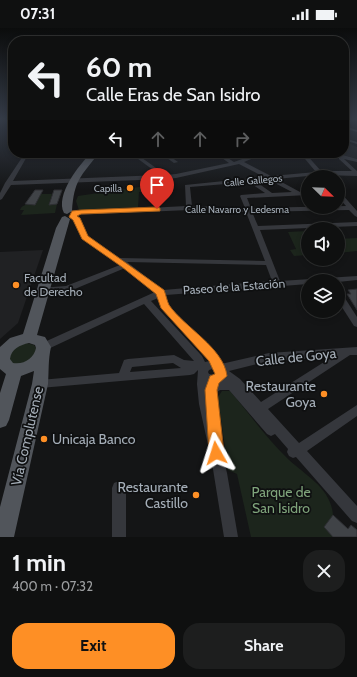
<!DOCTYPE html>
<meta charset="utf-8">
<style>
:root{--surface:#0f1010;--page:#1d1e1e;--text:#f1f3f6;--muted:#9b9d9f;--line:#2f3030;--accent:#fe8f25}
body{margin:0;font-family:Cabin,sans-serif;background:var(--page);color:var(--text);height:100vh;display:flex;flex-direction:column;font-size:15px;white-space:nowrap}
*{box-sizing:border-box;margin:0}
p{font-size:13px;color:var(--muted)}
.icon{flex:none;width:22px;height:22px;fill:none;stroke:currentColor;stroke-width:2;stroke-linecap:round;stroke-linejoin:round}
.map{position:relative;height:509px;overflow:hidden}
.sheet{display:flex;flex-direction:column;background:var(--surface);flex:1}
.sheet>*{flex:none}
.top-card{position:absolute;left:8px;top:8px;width:341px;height:122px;border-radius:16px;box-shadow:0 2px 6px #0003,0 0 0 1px var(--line);background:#0f1010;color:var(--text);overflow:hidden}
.needle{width:26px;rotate:113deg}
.controls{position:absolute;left:301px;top:142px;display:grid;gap:8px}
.controls a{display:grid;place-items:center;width:44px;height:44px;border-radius:50%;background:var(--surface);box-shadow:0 2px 6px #0003,0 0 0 1px var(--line);font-size:20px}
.pin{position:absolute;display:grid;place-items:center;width:34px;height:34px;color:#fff;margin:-41px -17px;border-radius:50% 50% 50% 0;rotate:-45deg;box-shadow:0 0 4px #0007}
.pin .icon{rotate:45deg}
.me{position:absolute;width:44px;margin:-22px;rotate:354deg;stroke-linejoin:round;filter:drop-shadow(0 0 3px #0008)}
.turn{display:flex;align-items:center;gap:14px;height:84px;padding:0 12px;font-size:18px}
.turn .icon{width:52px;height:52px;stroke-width:2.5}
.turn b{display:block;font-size:28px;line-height:34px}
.lanes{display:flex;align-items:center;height:38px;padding:0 12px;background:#0003;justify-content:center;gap:20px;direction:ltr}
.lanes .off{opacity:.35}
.round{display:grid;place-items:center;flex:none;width:42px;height:42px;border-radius:16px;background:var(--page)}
.overview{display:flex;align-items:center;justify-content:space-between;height:68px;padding:0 12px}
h1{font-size:24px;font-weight:800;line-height:30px}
.button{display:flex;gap:8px;margin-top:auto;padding:8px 12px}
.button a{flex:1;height:46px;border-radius:16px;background:var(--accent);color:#111;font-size:16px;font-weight:800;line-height:46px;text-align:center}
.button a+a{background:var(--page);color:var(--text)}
.status{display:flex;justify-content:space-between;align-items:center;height:28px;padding:0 20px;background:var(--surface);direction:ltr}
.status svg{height:11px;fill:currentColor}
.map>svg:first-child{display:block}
</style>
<div class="status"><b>07:31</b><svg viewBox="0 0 49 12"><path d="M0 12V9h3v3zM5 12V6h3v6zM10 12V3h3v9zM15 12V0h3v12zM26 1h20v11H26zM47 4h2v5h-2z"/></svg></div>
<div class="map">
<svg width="357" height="509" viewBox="0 0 357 509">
<rect width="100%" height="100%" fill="#141516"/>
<g fill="#202123">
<path d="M344 113 357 119V131L337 125H344Z"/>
<path d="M43 222 18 295 0 311V224Z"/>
</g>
<g fill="#1c251c">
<path d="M146 158V163L139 164 138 179 79 182 76 173 78 168Z"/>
<path d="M41 166H52L49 176H57L55 185 21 187 24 182H20C22 176 29 176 36 176Z"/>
<path d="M308 203V227L294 228 290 222 296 221 288 204Z"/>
<path d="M357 210V223L338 225V211Z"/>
<path d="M26 315 34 317 36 320 35 327 25 336H11L8 327 12 320Z"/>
<path d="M222 363H230C249 385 267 411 288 431 306 448 331 460 333 487L324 499 333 509H251L237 446 228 442 218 369Z"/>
</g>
<g fill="#404347" stroke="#2e2f33">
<path d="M35 162H43L35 177 25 176Z"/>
<path d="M54 162H62L57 176 49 177Z"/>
<path d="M357 261V282L347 266H351L348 262Z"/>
<path d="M333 487 348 501 351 497 357 502V509H333L324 499Z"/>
</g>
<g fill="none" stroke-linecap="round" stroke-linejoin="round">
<g fill="#35373c" fill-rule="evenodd">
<path d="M353 91 356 92 344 97V95Z"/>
<path d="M344 98 357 102V104L344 100Z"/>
<path d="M344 110 357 114V116L344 112Z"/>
<path d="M25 125H29L13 153 160 147 130 125H135L166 147 176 146 229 135 215 125H220L234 134 259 125H266L244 134 271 148 316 144 300 125H305L321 143H352L339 131V129L329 125H336L357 131V134L344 131 357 143V148L323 147 321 149 318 147 276 151 300 164 308 163V167L247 170 251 180 346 178 338 169V163L340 164 357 183V189L355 188 349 182 252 184 258 198 357 194V198L260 202 280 253 357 248V252L338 254 308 253V256L166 267 168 277 216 326 221 336 269 325 357 319V327H350L268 381 299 415 357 377V388L307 423 357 478V495L352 493 296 429 293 430 289 428 287 424 288 421 275 406 271 408 267 406 229 362H220L217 364 220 406 218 409 227 445 238 509H224L212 435 199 376 197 356 198 342 194 346 190 347 40 360 36 359 35 356 36 353 40 352 119 345 124 332 128 331 174 327 184 332 194 333 144 276 46 322 43 323 40 322 38 319 40 316 155 264 125 240 70 263 40 264 39 262 40 260 66 258 120 237 83 211 73 192 70 189 71 188H75L78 190 88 209 120 230 265 233 246 184 189 182 75 187 73 186V184L186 178 185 157 264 149 239 136 176 150 166 151 11 157 2 171 0 172V165L5 155ZM269 152 292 164 272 165 255 153ZM249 154 265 165 241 167 240 168 245 180 192 178 190 159ZM127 234 266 237 272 253 163 262ZM158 270 161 280 210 333 205 334 202 328 151 273ZM332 329 261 374 240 351 229 343 269 333ZM173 335 181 340 130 344 132 339ZM212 341 216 344 214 347 209 346 208 344 209 342Z"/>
<path d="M160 125H165L178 134 174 135Z"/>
<path d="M338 263 341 264 357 289V299L354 298 338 273Z"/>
<path d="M119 453 124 455 126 460V509H112V460L114 455Z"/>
</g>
<g fill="#51555b" fill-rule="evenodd">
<path d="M91 125H99C81 148 74 152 72 183L67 186 64 185C55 167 79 137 91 125Z"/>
<path d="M65 188 70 191 37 307 45 309 51 319C48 332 49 343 48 356L14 509H0V479L32 356 34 343 21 348 9 392 6 398 0 400V365L6 346 0 341V319L10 310 23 306 56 200 62 189ZM29 315 35 317 36 320C34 330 24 337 13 335L10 331C11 321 20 317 29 315Z"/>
</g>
</g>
<linearGradient id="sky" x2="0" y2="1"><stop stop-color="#0b0c0c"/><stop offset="0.56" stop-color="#343b47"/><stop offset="1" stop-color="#343b47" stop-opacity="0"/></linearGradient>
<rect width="357" height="162" fill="url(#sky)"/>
<path fill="#fe8f25" stroke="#a55d18" d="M157 179 160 180V183L81 186 77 188 80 190 88 208 164 262C166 267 167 273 169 277 184 299 224 320 227 348L219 355 217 362 224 425 221 430 216 432 212 430 209 425 205 362 210 348 215 346 209 333 161 280 156 266 122 239 82 211 73 192 69 189 72 183 81 182Z"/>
<g fill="#fe8f25" stroke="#0f1011" stroke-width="1.5">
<circle cx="130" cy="160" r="4"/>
<circle cx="16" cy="257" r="4"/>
<circle cx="324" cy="366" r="4"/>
<circle cx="44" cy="411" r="4"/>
<circle cx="196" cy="467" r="4"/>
</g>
<g text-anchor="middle" stroke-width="3.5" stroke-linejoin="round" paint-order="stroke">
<g font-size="10" fill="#a5aeb8" stroke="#0f1011">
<text transform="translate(253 152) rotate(-5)" y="4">Calle Gallegos</text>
<text x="237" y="185">Calle Navarro y Ledesma</text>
</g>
<g font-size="10" fill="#a5aeb8" stroke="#0f1011" text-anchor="end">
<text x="122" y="164">Capilla</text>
</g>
<g font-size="12" fill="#a5aeb8" stroke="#0f1011" text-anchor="start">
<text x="24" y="254">Facultad<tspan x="24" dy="14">de Derecho</tspan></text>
</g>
<g font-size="12" fill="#a5aeb8" stroke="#0f1011">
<text transform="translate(234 259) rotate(-4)" y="4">Paseo de la Estación</text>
</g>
<g font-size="14" fill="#a5aeb8" stroke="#0f1011">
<text transform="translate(296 329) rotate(-6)" y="5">Calle de Goya</text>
<text transform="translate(27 408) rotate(-77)" y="5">Vía Complutense</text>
</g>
<g font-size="14" fill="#a5aeb8" stroke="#0f1011" text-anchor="end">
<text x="316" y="363">Restaurante<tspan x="316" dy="16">Goya</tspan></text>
<text x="52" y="416" text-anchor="start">Unicaja Banco</text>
<text x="188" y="464">Restaurante<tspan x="188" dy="16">Castillo</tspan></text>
</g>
<g font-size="14" fill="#7fa47b" stroke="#0f1011">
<text x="281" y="469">Parque de<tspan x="281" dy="16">San Isidro</tspan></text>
</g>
</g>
</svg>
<div class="controls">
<a><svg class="needle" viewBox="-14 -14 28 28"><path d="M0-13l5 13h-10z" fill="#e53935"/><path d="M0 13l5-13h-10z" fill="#9b9d9f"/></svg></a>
<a><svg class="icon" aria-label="sound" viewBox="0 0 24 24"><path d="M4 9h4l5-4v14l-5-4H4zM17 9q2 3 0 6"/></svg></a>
<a><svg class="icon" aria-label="layers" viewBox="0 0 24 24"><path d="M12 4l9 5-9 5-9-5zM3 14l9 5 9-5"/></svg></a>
</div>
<div class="pin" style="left:157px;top:181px;background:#d93025"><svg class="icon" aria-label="arrive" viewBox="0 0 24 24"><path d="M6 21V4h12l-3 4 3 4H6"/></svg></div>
<svg class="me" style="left:216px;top:425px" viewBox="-20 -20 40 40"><path d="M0-17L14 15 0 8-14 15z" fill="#fe8f25" stroke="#fff" stroke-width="4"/></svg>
<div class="top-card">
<div class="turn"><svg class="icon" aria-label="left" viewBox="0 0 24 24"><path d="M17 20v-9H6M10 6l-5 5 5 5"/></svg><div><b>60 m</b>Calle Eras de San Isidro</div></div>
<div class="lanes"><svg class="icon" aria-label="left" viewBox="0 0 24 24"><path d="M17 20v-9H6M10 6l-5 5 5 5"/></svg><svg class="icon off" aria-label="ahead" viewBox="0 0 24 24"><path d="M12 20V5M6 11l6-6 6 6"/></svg><svg class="icon off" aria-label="ahead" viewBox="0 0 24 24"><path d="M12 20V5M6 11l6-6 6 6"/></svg><svg class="icon off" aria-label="right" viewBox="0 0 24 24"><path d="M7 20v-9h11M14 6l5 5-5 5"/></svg></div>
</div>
</div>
<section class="sheet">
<div class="overview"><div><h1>1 min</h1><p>400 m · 07:32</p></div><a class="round"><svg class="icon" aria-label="close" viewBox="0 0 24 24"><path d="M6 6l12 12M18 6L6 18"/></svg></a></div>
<div class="button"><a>Exit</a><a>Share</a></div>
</section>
